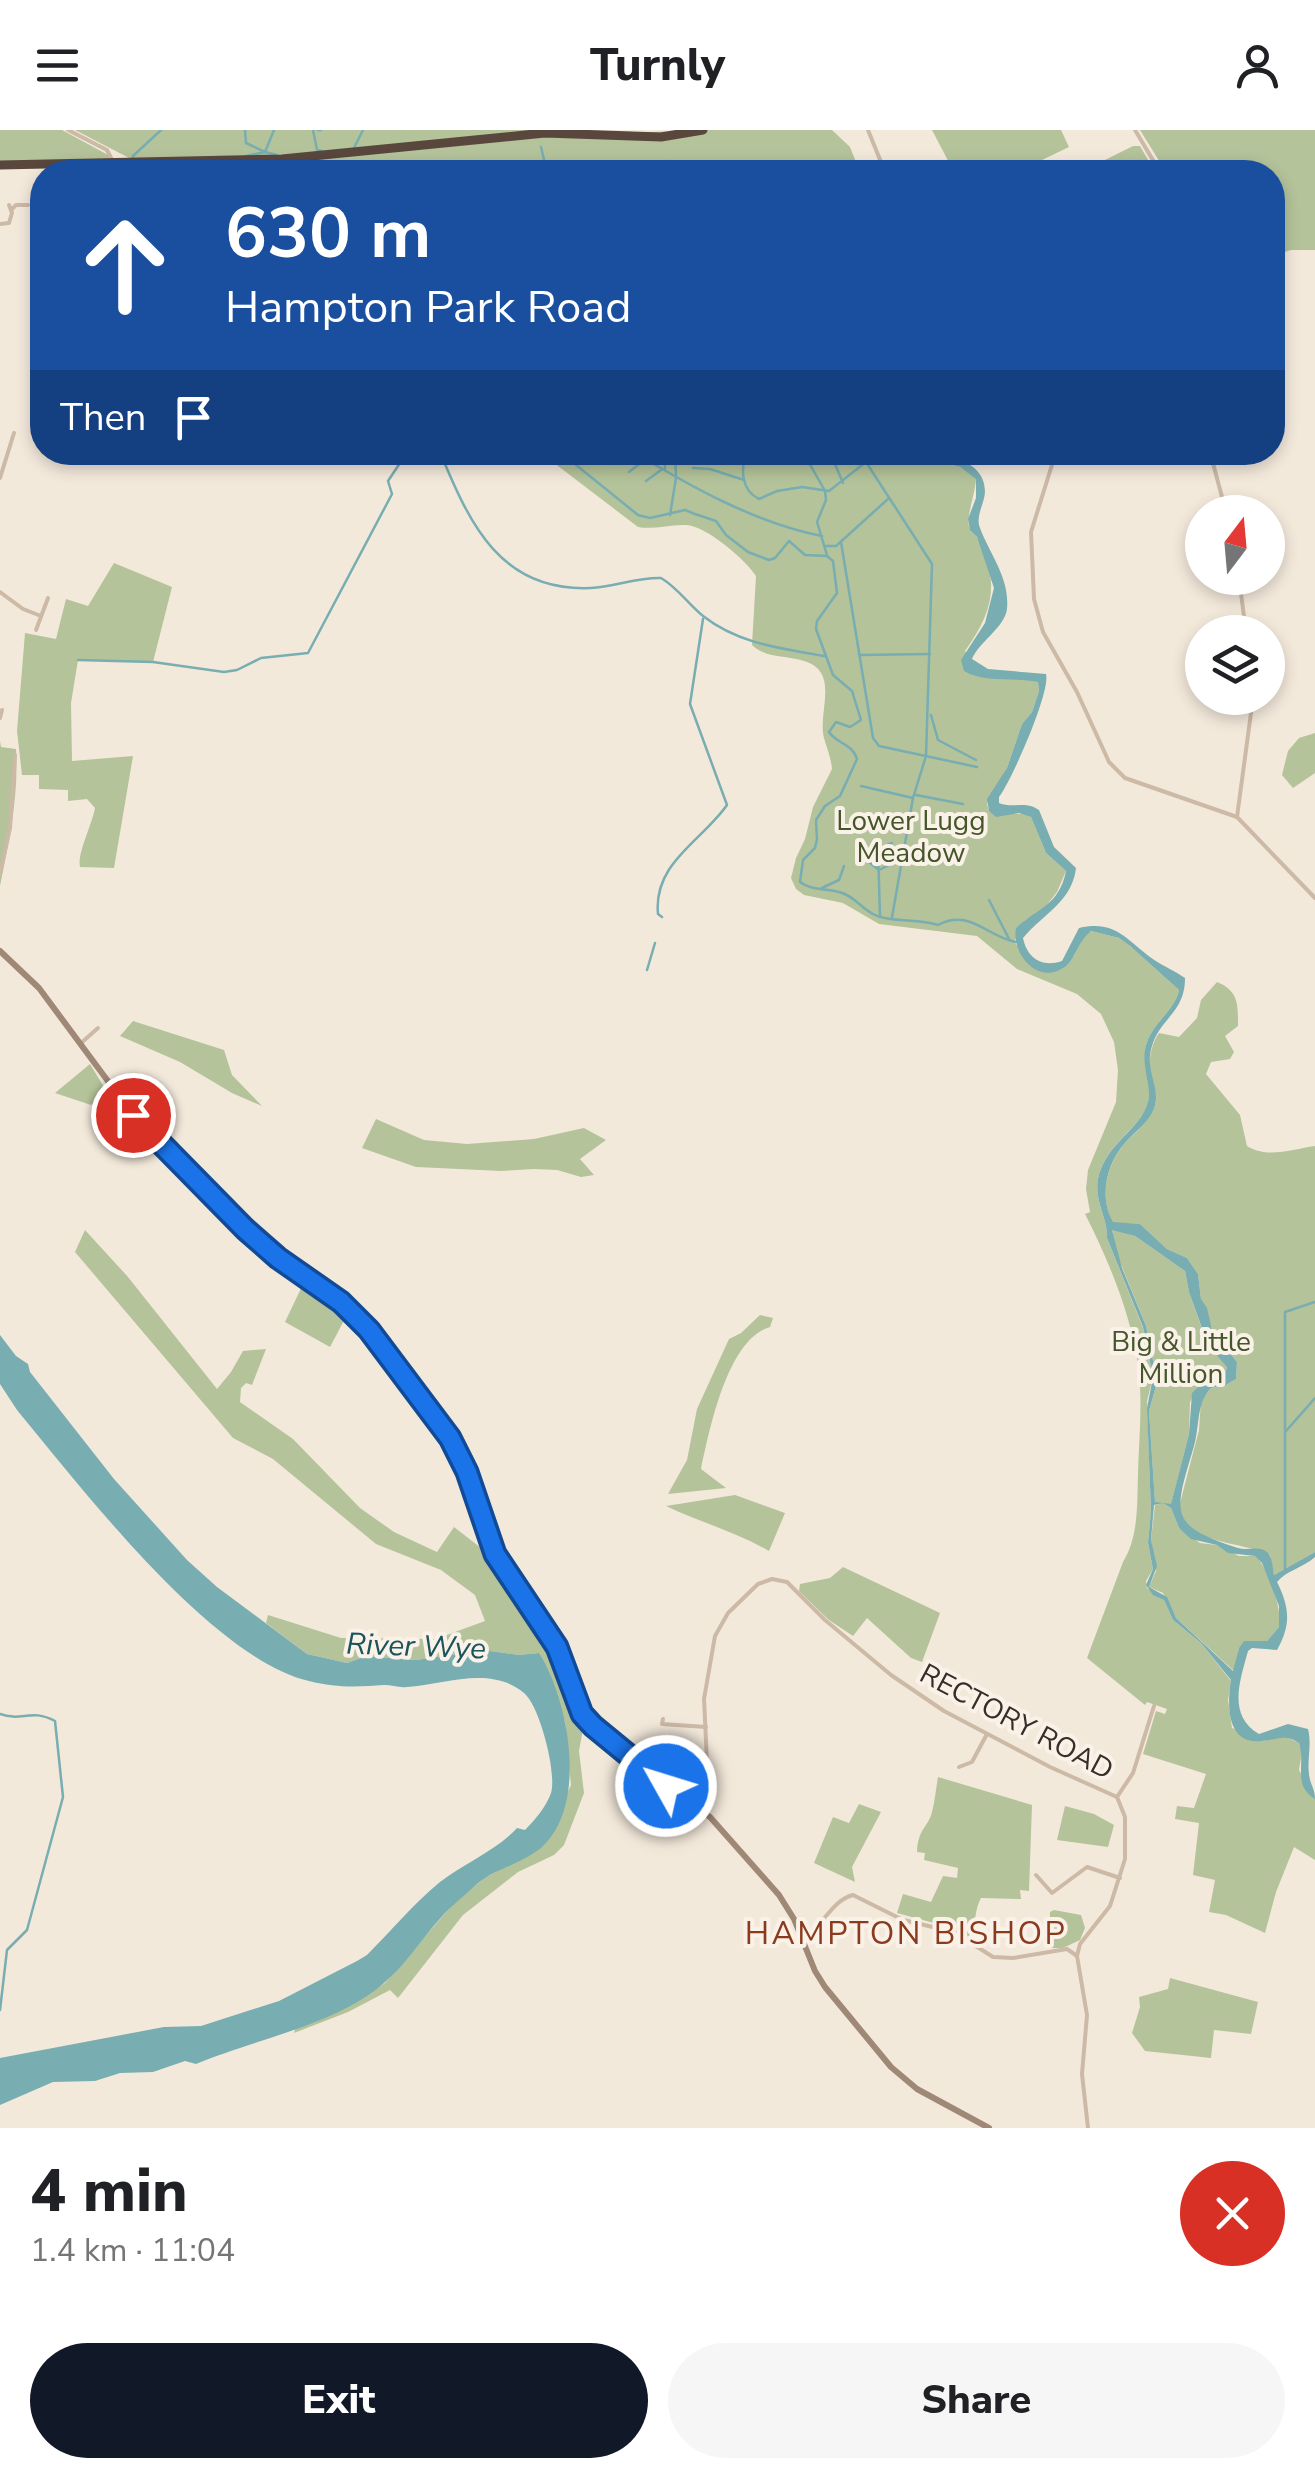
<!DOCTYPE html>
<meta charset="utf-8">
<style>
:root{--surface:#fff;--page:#f6f6f6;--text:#202124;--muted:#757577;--accent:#111827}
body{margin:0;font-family:"Nunito Sans",sans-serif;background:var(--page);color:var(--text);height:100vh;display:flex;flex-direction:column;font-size:38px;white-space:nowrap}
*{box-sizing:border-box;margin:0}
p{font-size:32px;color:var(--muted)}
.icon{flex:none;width:55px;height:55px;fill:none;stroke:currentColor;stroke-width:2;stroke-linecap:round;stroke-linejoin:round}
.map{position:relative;height:1998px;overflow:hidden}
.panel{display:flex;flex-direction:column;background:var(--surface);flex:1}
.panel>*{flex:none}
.guide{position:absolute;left:30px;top:30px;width:1255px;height:305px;border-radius:40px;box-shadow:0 5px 15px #0003;background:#1a4fa0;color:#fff;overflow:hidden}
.needle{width:65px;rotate:16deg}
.controls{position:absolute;left:1185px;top:365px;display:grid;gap:20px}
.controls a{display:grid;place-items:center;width:100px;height:100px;border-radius:50%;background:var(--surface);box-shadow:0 5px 15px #0003;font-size:50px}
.pin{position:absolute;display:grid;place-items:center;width:85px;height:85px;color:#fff;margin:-42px;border:5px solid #fff;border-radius:50%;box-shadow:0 2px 10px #0007}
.me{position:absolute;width:110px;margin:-55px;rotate:309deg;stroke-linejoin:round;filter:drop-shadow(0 0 8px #0008)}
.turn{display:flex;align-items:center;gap:35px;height:210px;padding:0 30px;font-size:45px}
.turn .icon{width:130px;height:130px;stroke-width:2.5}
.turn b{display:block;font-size:70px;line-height:85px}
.then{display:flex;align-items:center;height:95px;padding:0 30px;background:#0003;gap:20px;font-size:38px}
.round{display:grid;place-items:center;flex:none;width:105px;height:105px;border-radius:52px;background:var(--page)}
.overview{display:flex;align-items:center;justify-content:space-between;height:170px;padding:0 30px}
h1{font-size:60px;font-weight:800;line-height:75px}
.action{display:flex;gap:20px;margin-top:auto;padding:20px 30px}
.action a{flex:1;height:115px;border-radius:60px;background:var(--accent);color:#fff;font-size:40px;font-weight:800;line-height:115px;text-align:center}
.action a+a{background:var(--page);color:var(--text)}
header{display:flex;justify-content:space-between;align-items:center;height:130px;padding:0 30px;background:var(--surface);font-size:45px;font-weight:800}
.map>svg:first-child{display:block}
</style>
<header><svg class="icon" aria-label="menu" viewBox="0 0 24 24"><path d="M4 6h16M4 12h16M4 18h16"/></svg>Turnly<svg class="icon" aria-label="person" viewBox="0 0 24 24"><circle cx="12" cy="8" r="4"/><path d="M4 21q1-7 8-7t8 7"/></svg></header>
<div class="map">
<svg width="1315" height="1998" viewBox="0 0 1315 1998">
<rect width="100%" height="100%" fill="#f3e9db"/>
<g fill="#b4c39a">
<path d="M0 0H62L110 26 109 32H0Z"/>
<path d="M75 0H538L305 25 133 30Z"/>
<path d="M712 0H832L850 17 860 42H177V37L288 32 558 5Z"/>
<path d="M932 0H1061L1069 17 1017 42H954Z"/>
<path d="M1140 0H1315V120H1291L1273 126 1272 42H1166Z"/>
<path d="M1133 16H1140L1155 42H1081Z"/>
<path d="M541 323H904L960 337 976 348C976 361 966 387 969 396 972 404 974 402 978 409 1001 454 992 483 965 521L986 548 1000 546 1038 551 1039 561 1032 582 1022 594 1007 638 987 674 989 681C1007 688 1018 680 1031 687L1046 723 1066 741 1057 762 1042 781 1025 790 1014 812 1042 841 1074 826 1084 806 1091 801 1119 808 1130 816 1179 860C1175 880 1154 892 1147 912 1140 932 1154 953 1148 973 1139 1001 1106 1012 1098 1049 1094 1072 1108 1088 1107 1108L1143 1198 1153 1247 1147 1271 1151 1382 1148 1413 1153 1439 1146 1451 1147 1458 1164 1470 1173 1490 1201 1513 1231 1551 1228 1570 1232 1598 1264 1611 1284 1606 1299 1613 1302 1622 1299 1640 1315 1669V1730L1294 1717 1276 1762 1265 1803 1226 1785 1209 1782 1215 1750 1193 1745 1199 1693 1175 1689 1177 1676 1194 1678 1206 1644 1143 1624 1156 1581 1165 1584 1167 1579 1147 1572 1145 1575 1087 1528 1123 1432C1139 1406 1137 1373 1138 1343 1139 1308 1143 1270 1138 1235 1131 1184 1108 1129 1085 1084L1090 1082 1086 1059 1088 1040 1116 972 1118 940 1114 912 1101 884 1077 864 1017 839 977 806 879 794 843 773 804 765 796 759 791 748 796 728 805 709 813 677 832 639C831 627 827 619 824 608 817 583 841 542 804 531 786 525 767 529 752 515L756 446C745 429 706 396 686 395 670 394 655 400 638 397Z"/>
<path d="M114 433 172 457 153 532 78 530 71 573 72 631 133 626 114 738 80 737C77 723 92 695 95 678L87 669 68 671V660L39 659V645H22L17 601 25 503 56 509 66 469 88 476Z"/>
<path d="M1315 603V643L1293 658 1282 645 1288 621 1299 608Z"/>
<path d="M0 611 1 617 16 619C19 666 9 710 0 756Z"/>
<path d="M1217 852C1239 861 1238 875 1238 896L1225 906 1234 922 1230 929 1211 932 1206 944 1240 985 1247 1016C1268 1029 1292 1019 1315 1016V1422L1274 1445 1270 1425C1242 1411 1188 1416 1179 1377L1199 1300 1201 1270 1211 1258 1226 1255 1236 1249 1237 1232 1212 1199 1201 1169 1198 1144 1187 1128 1167 1119 1140 1094 1113 1093C1099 1068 1106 1035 1125 1013 1136 1001 1154 989 1156 970 1157 962 1152 955 1151 947 1148 933 1150 916 1159 903L1179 907 1197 888 1201 870Z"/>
<path d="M133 891 224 920 232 945 262 976 232 963 180 932 120 906Z"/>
<path d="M90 934 107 962 91 975 55 963Z"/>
<path d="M376 989 424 1010 467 1014 534 1009 584 998 606 1010 580 1029 594 1045 581 1047 557 1040 534 1039 501 1041 416 1037 362 1018Z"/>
<path d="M1112 1099 1135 1106 1185 1141 1189 1162 1202 1199 1227 1237 1226 1245 1215 1246 1198 1257 1190 1272 1189 1304 1171 1375 1155 1373 1149 1281 1156 1256 1155 1242 1146 1196 1116 1122Z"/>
<path d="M85 1100 128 1147 217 1259 231 1242 243 1221 266 1219 252 1255 246 1253 241 1258 240 1272 293 1309 360 1378 394 1402 437 1422 454 1397 490 1425 554 1517 584 1594 579 1621 584 1663 564 1715 554 1725 518 1742 463 1785 398 1868 390 1860 348 1882 294 1903 295 1899 367 1865 385 1853 454 1773 485 1748 542 1716 571 1655 565 1592 539 1523 519 1525 483 1520 416 1530 366 1526 347 1533 307 1524 266 1493 268 1485 341 1508 436 1509 485 1491 475 1465 441 1440 376 1414 273 1329 233 1308 75 1122Z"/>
<path d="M305 1150 348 1183 330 1217 285 1192Z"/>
<path d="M760 1185 773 1188 770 1197C727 1209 709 1302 701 1339L726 1358 668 1364 687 1330 697 1279 729 1209 741 1203Z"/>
<path d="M735 1365 785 1383 769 1421C736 1402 700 1392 666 1376Z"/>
<path d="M1163 1373 1171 1378 1179 1398 1200 1413 1217 1415 1239 1426H1256C1268 1439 1283 1480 1279 1497L1267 1511 1239 1518 1234 1541 1176 1488 1163 1463 1149 1457 1156 1441 1151 1410 1155 1375Z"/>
<path d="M843 1437 940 1483 922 1532 911 1528 867 1488 853 1506 829 1490 799 1461 800 1454 830 1448Z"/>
<path d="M938 1647 1032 1675 1029 1761 1020 1760 1021 1769 981 1768C974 1780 976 1795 971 1808L949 1797 897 1783 903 1764 931 1772 943 1746 957 1748 958 1738 924 1730 925 1723 917 1722C918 1698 928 1698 932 1682 935 1671 936 1658 938 1647Z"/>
<path d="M859 1674 881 1682 852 1737 855 1752 814 1733 833 1687 849 1693Z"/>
<path d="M1065 1676 1094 1684 1114 1695 1108 1717 1057 1710Z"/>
<path d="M1054 1780 1081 1785 1085 1798 1080 1810 1063 1818H1049L1050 1782Z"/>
<path d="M1170 1848 1258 1872 1251 1904 1214 1900 1211 1928 1145 1921 1132 1903 1140 1877 1139 1867 1168 1859Z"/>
</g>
<g fill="#78adb1" fill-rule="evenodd">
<path d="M904 323C931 322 985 325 985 361 985 373 975 386 980 398 990 425 1010 448 1007 479 1005 497 979 512 972 529L988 539 1046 544C1051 561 1011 652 999 667V673C1014 679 1025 670 1039 680L1054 717 1076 738C1072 772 1043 784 1023 808 1027 828 1042 838 1062 831L1079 798C1114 790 1125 808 1150 827 1160 835 1174 840 1185 848 1185 883 1160 888 1152 916 1145 937 1157 953 1156 969 1155 989 1136 1000 1125 1013 1106 1034 1099 1068 1113 1092L1140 1094 1167 1119 1187 1128 1198 1144 1201 1169 1207 1178 1212 1200 1237 1232 1236 1249 1226 1255 1211 1258C1196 1273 1200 1296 1194 1316 1174 1384 1167 1395 1238 1418 1248 1421 1260 1415 1268 1423 1272 1427 1273 1439 1274 1445L1315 1422V1427C1303 1438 1287 1440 1277 1452 1290 1478 1291 1495 1277 1520L1252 1518 1248 1521C1240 1551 1227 1585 1259 1604L1288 1594 1308 1599C1312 1615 1307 1628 1309 1644 1310 1655 1315 1658 1315 1669 1292 1655 1306 1635 1299 1613 1284 1603 1277 1610 1261 1611 1226 1615 1227 1574 1231 1550L1201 1513 1173 1490 1164 1470 1153 1465 1146 1455 1153 1439 1148 1413 1151 1381 1147 1278 1153 1247 1143 1197 1107 1108C1108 1088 1094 1072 1098 1049 1106 1012 1140 1001 1148 972 1153 956 1139 935 1147 912 1154 892 1175 880 1179 860L1130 816 1119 808 1091 801C1079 810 1077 825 1067 835 1040 858 1011 825 1016 798 1037 778 1059 776 1066 741L1046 723 1031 687 1019 683 996 687 989 681 987 669 1007 638 1022 594 1032 582 1039 561 1038 552C1014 547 984 553 964 541L961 530 985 493 994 458 977 407 970 400 968 389 976 368V349L960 337ZM1112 1100 1135 1106 1185 1141 1189 1162 1208 1215 1227 1237 1225 1245 1206 1249 1192 1263 1189 1304 1171 1374 1155 1372 1149 1281 1156 1256 1155 1241 1146 1196 1122 1138ZM1163 1373 1171 1378 1179 1398 1191 1409 1217 1415 1228 1423 1255 1426 1262 1433 1279 1476V1497L1267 1511H1244L1239 1518 1233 1541 1176 1488 1167 1467 1149 1457 1157 1436 1151 1410 1154 1375Z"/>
<path d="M0 1205 16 1226 28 1234 30 1242 114 1349 187 1430 217 1457 307 1524 347 1533 366 1526 416 1530 483 1520 519 1525 539 1523C569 1571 588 1673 543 1716 529 1729 507 1736 490 1745 479 1751 470 1761 460 1769 431 1793 412 1829 384 1853 338 1894 253 1910 196 1934L185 1931 153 1942 120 1943 95 1951 53 1952 0 1975V1928L164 1897 201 1896 279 1871 357 1831 367 1825C391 1801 414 1773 440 1752 464 1733 496 1721 517 1698L525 1700C535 1690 546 1677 551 1663 557 1644 540 1576 524 1563 491 1535 445 1554 407 1557 399 1558 392 1555 384 1555 358 1557 336 1558 309 1551 211 1528 81 1357 17 1280L0 1254Z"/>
</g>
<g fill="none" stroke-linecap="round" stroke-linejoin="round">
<g stroke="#78adb1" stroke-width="2.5">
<path d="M245 0 246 13 265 22 274 0"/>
<path d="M313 0 317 20 322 21"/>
<path d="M318 0H321"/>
<path d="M541 17 547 42"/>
<path d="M354 18 363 0"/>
<path d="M246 26 265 22 277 25"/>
<path d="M666 31V42"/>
<path d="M459 35 466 42"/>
<path d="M730 38 733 42"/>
<path d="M133 42V26L161 0"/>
<path d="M689 42 696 36"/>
<path d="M440 322C470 395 501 462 591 458 614 457 638 447 661 448 678 458 688 474 703 486 739 514 780 518 824 526"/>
<path d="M560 322 638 385 650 388 685 380 695 384 716 391 726 405 748 422 769 430 775 428 789 411 805 425 827 426 833 431 837 463 817 491 816 499 833 545 852 561 861 590 850 597 836 592 829 602C837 614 853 614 857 629L840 666 825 676 816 690 817 709 815 718 803 730 800 752C812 761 825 758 839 762 853 765 861 778 873 784 890 793 918 788 938 795 970 778 987 807 1016 812"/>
<path d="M748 322C739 339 742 361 759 369L777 361 802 357 829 361 866 332 862 322"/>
<path d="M794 322 805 330"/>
<path d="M803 322 825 361 826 370 817 392 827 425"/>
<path d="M830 322 843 353"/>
<path d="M869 322 866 332 932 434 926 626 913 668 892 787"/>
<path d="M606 326 611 322"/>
<path d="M616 334 634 322C691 357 756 393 822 406"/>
<path d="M665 338V325"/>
<path d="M693 338 710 339 744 350"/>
<path d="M629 342 643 331"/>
<path d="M646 351 661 340"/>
<path d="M670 385 676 348 675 322"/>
<path d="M841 412 873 608 879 616 977 637"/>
<path d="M825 416H836L888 369"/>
<path d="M859 525 930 524"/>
<path d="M78 530 153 532 224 542 237 540 261 528 308 523 392 364 388 351 402 330 412 322"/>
<path d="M931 585 938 610 976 630"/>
<path d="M861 656 913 668"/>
<path d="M916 665 963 674"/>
<path d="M865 729 879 740 893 733"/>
<path d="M822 758 839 750 844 736"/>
<path d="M989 770 1009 809"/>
<path d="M662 787 658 784C653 733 702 711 727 675L690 574 703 489"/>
<path d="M880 787 878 719 892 713"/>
<path d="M647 840 655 813"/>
<path d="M1286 1301 1315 1268"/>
<path d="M1285 1439V1182L1315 1172"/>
<path d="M0 1584C22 1592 31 1578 55 1591L63 1667 27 1800 7 1820 0 1880"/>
</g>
<g stroke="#ccb9a6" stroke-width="4">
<path d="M68 0 107 20 112 30"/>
<path d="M868 0 885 42"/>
<path d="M1135 0 1160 42"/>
<path d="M12 79 16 75H28"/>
<path d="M0 94 9 93 12 83 9 75"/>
<path d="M1056 322 1031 402 1034 469 1043 502 1077 562 1109 632 1125 648 1237 687 1315 768"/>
<path d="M1210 322 1226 382"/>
<path d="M0 348 14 303"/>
<path d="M1239 448 1246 502"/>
<path d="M0 462 23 479 41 486"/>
<path d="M36 500 48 468"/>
<path d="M0 588 2 580"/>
<path d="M1237 687 1253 568"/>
<path d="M0 744 10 698 15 625"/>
<path d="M80 914 98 898"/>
<path d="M663 1589 662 1594 706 1597"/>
<path d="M959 1637 972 1632 987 1604"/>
<path d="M1117 1667 1133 1643 1154 1576"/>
<path d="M689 1671 701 1653 707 1632 704 1569 715 1506 728 1483 758 1454 772 1449 787 1452 825 1490 891 1545 944 1581 1050 1637 1117 1667"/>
<path d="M1036 1745 1052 1763 1087 1737 1120 1748"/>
<path d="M802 1806C824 1798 830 1771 853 1765L903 1790 954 1802 993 1827 1013 1828 1067 1819 1077 1826"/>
<path d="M1088 1998 1082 1944 1087 1885 1077 1826 1080 1814 1110 1776 1125 1729V1687L1117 1667"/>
</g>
<path stroke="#a08877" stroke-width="6" d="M0 821 39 858 133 985 196 1051 263 1116 341 1172 369 1200 451 1308 467 1342 495 1425 557 1517 577 1575 587 1590 652 1646 710 1687 779 1765 794 1789 815 1841 825 1857 891 1937 917 1959 989 1998"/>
<path stroke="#59473e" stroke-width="9" d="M0 35 282 29 545 3 661 7 703 0"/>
</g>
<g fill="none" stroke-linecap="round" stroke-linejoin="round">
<defs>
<path id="route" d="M133 985 245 1099 278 1128 341 1172 369 1200 450 1308 467 1342 495 1424 557 1517 582 1584 593 1596 666 1656"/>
</defs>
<use href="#route" stroke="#114b97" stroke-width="25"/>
<use href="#route" stroke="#1a73e8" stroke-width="18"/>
</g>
<g text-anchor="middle" stroke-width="8" stroke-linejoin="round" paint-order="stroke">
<g font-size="28" fill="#45572a" stroke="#faf2e8">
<text x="911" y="700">Lower Lugg<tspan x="911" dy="32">Meadow</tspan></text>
<text x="1181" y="1221">Big &amp; Little<tspan x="1181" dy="32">Million</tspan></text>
</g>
<g font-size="28" fill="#382d27" stroke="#faf2e8">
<text transform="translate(1017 1591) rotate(28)" y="10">RECTORY ROAD</text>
</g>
<g font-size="30" font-style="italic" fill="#1b545b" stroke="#faf2e8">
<text transform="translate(416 1516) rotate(2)" y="10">River Wye</text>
</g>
<g font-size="32" letter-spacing="2.5" fill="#8a3b1d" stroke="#faf2e8">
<text x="906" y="1814">HAMPTON BISHOP</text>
</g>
</g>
</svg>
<div class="controls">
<a><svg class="needle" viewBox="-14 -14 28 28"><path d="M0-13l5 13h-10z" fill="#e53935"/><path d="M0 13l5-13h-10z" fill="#757577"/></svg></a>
<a><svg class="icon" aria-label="layers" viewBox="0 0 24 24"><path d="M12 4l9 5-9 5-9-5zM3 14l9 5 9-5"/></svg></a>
</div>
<div class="pin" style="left:133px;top:985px;background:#d93025"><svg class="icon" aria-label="arrive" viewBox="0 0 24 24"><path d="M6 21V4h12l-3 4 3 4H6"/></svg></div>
<svg class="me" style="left:666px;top:1656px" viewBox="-20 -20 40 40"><circle r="17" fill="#1a73e8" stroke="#fff" stroke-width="3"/><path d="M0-11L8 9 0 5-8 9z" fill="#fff"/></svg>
<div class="guide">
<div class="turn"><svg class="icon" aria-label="ahead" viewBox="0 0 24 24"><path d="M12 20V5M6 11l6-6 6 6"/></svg><div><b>630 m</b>Hampton Park Road</div></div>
<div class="then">Then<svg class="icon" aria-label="arrive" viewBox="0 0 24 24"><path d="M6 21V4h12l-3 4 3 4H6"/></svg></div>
</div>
</div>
<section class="panel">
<div class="overview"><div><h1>4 min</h1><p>1.4 km · 11:04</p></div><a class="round" style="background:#d93025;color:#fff"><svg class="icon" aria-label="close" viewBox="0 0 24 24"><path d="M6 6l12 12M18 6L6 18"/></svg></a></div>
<div class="action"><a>Exit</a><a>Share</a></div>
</section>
